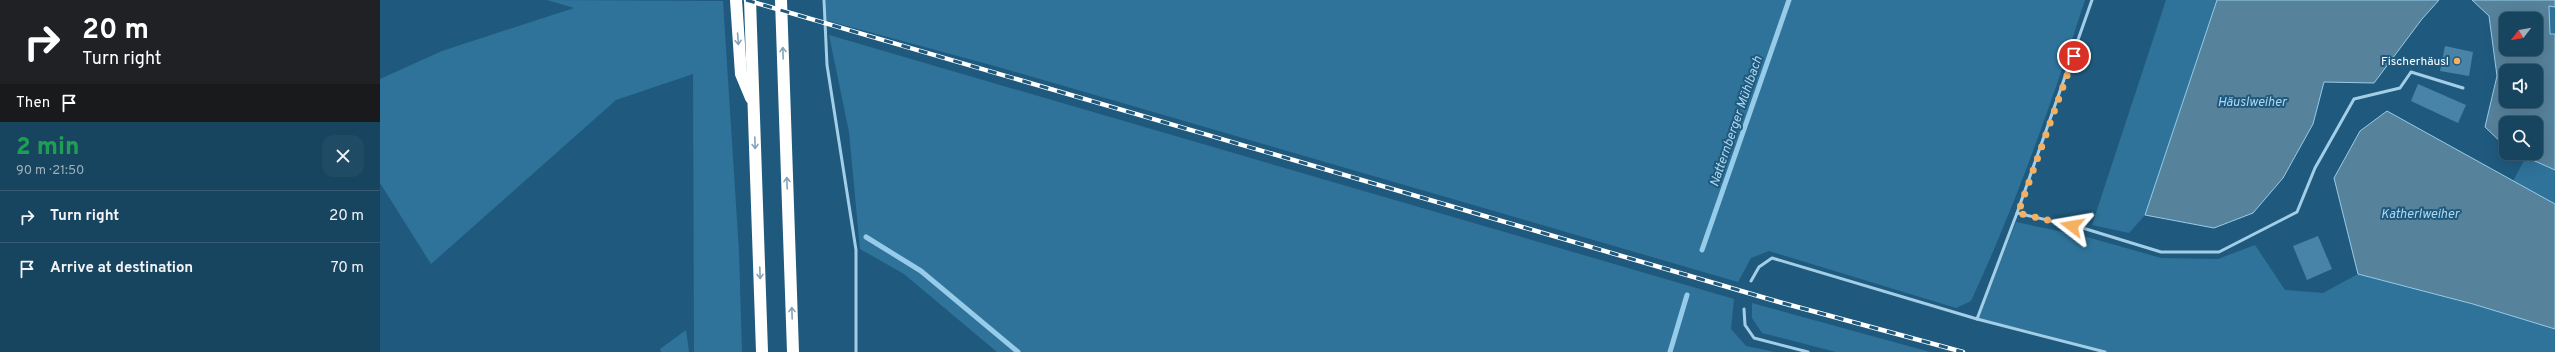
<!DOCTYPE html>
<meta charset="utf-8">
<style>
:root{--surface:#17445e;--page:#204b64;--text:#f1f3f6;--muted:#9eb0bc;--line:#365c73}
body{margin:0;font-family:Overpass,sans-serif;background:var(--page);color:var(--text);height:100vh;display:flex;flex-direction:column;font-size:15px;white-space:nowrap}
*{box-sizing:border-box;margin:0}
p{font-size:13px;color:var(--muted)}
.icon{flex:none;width:22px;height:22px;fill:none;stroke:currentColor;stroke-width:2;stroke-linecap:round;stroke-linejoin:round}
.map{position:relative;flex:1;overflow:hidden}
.details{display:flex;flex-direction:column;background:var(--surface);width:380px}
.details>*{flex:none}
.banner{background:#202124;color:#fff;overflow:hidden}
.needle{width:26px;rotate:239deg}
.controls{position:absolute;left:2119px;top:12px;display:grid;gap:8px}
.controls a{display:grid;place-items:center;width:44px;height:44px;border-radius:8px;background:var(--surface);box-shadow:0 4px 16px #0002,0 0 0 1px var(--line);font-size:20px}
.pin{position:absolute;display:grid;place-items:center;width:34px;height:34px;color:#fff;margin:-17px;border:2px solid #fff;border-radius:50%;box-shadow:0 1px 4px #0007}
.me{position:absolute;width:44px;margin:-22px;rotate:284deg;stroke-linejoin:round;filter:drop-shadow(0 0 3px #0008)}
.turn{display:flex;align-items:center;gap:14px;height:84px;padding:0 16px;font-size:18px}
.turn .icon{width:52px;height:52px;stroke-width:2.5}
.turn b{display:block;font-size:28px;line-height:34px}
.then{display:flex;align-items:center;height:38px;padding:0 16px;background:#0003;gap:8px;font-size:15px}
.round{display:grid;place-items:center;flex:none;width:42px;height:42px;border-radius:12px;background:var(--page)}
.summary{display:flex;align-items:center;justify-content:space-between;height:68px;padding:0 16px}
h1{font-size:24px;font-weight:800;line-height:30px;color:#1e9e55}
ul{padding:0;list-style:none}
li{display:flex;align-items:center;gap:12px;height:52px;padding:0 16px;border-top:1px solid var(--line)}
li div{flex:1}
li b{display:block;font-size:15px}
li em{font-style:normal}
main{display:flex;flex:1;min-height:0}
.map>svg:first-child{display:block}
</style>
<main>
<section class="details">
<div class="banner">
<div class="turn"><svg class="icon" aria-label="right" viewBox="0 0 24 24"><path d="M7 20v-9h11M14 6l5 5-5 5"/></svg><div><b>20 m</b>Turn right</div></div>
<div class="then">Then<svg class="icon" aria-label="arrive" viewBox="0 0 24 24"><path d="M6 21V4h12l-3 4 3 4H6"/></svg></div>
</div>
<div class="summary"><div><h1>2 min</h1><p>90 m · 21:50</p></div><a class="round"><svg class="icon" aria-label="close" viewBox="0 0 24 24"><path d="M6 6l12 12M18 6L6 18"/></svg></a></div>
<ul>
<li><svg class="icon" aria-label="right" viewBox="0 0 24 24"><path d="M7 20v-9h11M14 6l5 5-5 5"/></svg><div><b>Turn right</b></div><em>20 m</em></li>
<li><svg class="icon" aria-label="arrive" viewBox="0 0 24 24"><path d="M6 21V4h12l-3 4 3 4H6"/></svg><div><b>Arrive at destination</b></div><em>70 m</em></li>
</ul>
</section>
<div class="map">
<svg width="2175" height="352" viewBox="0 0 2175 352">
<rect width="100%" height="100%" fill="#1f5a7e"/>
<g fill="#2f739a">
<path d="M167 0 343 1 359 252 362 352H314L313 74 236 100 51 264 0 183V79L62 51 194 8Z"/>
<path d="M446 0H1705C1672 102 1636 204 1591 301L1576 308 1389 251 1371 258 1358 282 622 68 445 20Z"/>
<path d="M1786 0H1837L1765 215 1749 233 1712 225Z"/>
<path d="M2169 5 2175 7V34H2170Z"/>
<path d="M449 35 1354 299 1351 329 1366 346 1395 352H617L524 274 480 249 469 132Z"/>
<path d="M2146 157 2175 170V204L2133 181Z"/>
<path d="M1636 222 1707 237 1781 258 1838 259 1875 245 1905 290 1943 293 1978 274 2093 304 2175 329V352H1725L1597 319Z"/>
<path d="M1372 303 1550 352H1456L1382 333 1372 318Z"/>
<path d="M306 330 309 352H281L280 349Z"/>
</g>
<g fill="#57829b" stroke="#96cce9" fill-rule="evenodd">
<path d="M1837 0H2059L2042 19 1994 83 1944 82 1933 124 1903 178 1873 213 1834 228 1765 215Z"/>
<path d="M2092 0H2175V7L2169 6 2170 34H2175V170L2137 153H2156V123H2126V147L2105 127 2117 76 2109 16ZM2126 19H2156V49H2126ZM2126 71H2156V101H2126Z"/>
<path d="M2007 111 2175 204V329L2093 304 1978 274 1954 178 1980 131Z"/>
</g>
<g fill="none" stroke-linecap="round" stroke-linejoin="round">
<g stroke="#96cce9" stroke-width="5">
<path d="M486 237 541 271 638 352"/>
<path d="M1322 250 1409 0"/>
<path d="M1290 352 1307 295"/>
</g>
</g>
<g fill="#4784a8">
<path d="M2065 46 2093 52 2089 76 2060 71Z"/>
<path d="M2038 84 2086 105 2078 123 2031 101Z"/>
<path d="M1938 236 1952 269 1927 280 1913 246Z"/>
</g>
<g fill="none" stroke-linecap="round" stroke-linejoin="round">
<g stroke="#a3cee7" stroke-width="3">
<path d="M444 0 447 65 476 250V352"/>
<path d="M1637 213 1706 229 1781 252H1839L1917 212 1935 168 1974 99 2020 88 2031 72 2083 88"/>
<path d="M1371 281 1379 267 1392 258 1597 319 1637 213 1712 0"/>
<path d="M1364 309 1365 325 1374 338 1428 352"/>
<path d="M1597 319 1725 352"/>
</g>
<g stroke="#fff" stroke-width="12">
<path d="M356 0 361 74 371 98"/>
<path d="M370 0 382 352"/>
<path d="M401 0 413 352"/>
</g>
<defs>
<path id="rail" d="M366 0 1399 302 1583 352"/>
</defs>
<use href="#rail" stroke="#fff" stroke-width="4.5"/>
<use href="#rail" stroke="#1f5a7e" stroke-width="3" stroke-dasharray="9" stroke-linecap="butt"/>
</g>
<defs><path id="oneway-shaft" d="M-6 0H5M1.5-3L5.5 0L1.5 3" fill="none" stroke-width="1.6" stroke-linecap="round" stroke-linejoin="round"/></defs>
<g stroke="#84a4b8">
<use href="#oneway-shaft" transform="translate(358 39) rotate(86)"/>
<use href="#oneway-shaft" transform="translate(403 53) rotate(-92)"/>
<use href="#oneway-shaft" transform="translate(375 143) rotate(88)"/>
<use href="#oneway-shaft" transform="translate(407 183) rotate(-92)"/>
<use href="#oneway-shaft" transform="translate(380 273) rotate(88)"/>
<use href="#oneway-shaft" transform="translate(412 313) rotate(-92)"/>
</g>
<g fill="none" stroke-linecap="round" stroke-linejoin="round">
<path stroke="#f6b062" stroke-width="7" stroke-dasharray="0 12.6" d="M1692 226 1638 213 1694 56"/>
</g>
<circle fill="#f6b062" stroke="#1f5a7e" stroke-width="1.5" cx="2077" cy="61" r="4"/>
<g text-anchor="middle" stroke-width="4" stroke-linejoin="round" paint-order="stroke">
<g font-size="12" fill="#fff" stroke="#1f5a7e" text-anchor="end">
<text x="2069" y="65">Fischerhäusl</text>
</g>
<g font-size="13" font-style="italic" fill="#aed8ef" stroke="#1f5a7e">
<text x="1872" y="106">Häuslweiher</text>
<text transform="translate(1355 121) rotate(-71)" y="5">Natternberger Mühlbach</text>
<text x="2040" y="218">Katherlweiher</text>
</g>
</g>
</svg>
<div class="controls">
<a><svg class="needle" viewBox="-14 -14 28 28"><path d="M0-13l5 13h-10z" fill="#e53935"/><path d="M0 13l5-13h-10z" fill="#9eb0bc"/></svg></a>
<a><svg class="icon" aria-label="sound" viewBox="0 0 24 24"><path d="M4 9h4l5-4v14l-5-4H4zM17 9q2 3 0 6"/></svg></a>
<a><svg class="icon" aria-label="search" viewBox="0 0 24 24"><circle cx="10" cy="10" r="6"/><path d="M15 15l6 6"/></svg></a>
</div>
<div class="pin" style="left:1694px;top:56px;background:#d93025"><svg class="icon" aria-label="arrive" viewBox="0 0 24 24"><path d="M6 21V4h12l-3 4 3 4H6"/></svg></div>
<svg class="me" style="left:1692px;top:226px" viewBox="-20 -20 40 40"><path d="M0-17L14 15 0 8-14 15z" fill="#f6b062" stroke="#fff" stroke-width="4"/></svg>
</div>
</main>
